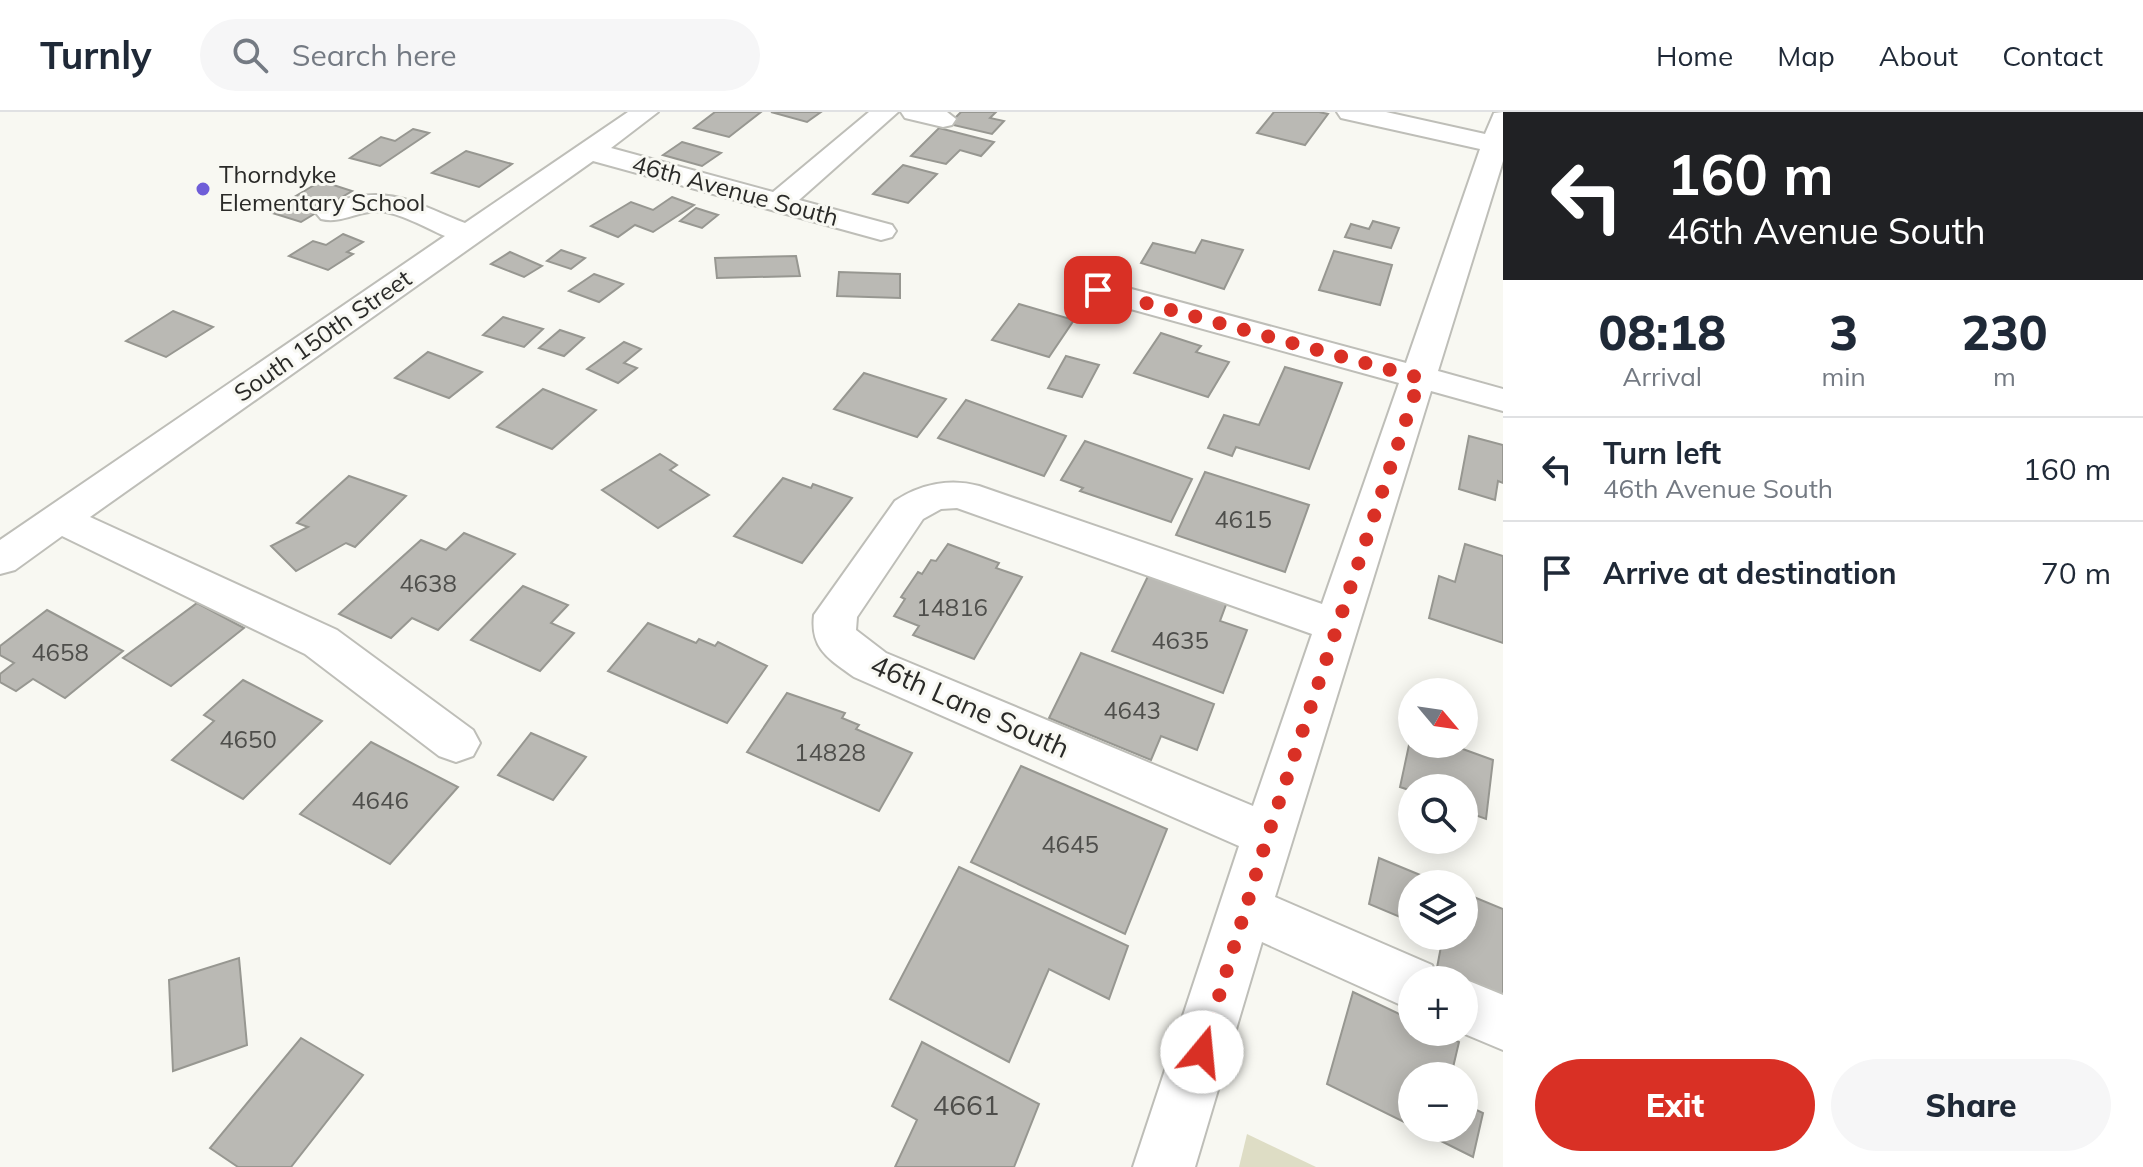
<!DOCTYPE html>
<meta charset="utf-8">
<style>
:root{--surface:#fff;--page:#f6f6f7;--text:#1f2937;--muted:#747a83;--line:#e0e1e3;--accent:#d93025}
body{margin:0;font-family:Mulish,sans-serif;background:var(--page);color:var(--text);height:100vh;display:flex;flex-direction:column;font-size:30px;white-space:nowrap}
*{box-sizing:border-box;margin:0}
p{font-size:26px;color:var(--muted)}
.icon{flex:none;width:44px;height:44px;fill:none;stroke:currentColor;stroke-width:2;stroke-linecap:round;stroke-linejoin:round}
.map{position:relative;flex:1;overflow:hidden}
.side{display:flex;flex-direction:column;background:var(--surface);width:640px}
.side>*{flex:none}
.top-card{background:#202124;color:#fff;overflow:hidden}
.needle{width:52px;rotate:119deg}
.buttons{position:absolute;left:1398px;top:566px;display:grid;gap:16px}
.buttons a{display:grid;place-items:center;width:80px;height:80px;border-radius:50%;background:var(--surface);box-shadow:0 4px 20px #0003;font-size:40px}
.pin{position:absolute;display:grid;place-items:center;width:68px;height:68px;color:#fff;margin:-34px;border-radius:16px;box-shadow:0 4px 12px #0006}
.me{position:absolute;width:88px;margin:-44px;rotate:17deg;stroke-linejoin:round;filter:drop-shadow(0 0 6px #0008)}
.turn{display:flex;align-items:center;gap:28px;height:168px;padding:0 32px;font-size:36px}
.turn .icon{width:104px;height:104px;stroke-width:2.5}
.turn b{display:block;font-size:56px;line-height:68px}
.eta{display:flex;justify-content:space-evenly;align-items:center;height:136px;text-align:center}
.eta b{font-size:48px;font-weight:800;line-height:56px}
.action{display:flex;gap:16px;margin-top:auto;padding:16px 32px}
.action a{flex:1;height:92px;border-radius:48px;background:var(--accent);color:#fff;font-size:32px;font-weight:800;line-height:92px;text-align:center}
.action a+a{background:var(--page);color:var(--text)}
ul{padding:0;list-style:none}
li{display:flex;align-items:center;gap:24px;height:104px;padding:0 32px;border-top:2px solid var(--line)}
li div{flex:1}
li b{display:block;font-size:30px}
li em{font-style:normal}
header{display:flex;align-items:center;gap:48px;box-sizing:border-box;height:112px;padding:0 40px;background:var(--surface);border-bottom:2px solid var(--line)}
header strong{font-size:38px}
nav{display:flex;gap:44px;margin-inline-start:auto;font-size:28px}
.search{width:560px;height:72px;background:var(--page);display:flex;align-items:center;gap:20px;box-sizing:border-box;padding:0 28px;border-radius:44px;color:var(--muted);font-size:30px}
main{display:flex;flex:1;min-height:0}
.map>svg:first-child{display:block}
</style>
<header>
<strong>Turnly</strong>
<div class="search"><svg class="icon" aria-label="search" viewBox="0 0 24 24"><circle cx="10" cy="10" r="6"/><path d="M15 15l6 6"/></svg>Search here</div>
<nav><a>Home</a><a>Map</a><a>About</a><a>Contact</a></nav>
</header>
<main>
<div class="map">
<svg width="1503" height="1055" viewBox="0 0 1503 1055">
<rect width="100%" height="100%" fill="#f8f8f2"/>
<path fill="#deddc5" d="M1247 1022 1316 1055H1239Z"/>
<g fill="#bab9b4" stroke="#979791" stroke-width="2">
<path d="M715 0H761L729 25 694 16Z"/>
<path d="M771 0H821L807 10Z"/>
<path d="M961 0H996L990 6 1004 9 992 22 949 12Z"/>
<path d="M1274 0H1319L1328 2 1305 33 1257 21Z"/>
<path d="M939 16 994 30 981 44 960 38 946 52 911 44Z"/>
<path d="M413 17 429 21 380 54 350 46 381 25 395 29Z"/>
<path d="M682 30 721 41 702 54 663 43Z"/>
<path d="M466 39 512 52 479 75 432 61Z"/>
<path d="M903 53 937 62 908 91 873 82Z"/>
<path d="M321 69 352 79 301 110 269 100Z"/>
<path d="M672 85 694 93 653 120 635 113 618 125 591 114 631 90 653 98Z"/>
<path d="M696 96 718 103 702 116 680 109Z"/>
<path d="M1373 109 1399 116 1391 136 1345 125 1351 112 1369 117Z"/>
<path d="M343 122 363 130 347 140 353 142 328 158 289 144 313 129 326 133Z"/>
<path d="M1202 128 1243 138 1224 177 1141 151 1153 131 1195 141Z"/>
<path d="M561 138 585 146 571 157 547 149Z"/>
<path d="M1334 139 1392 153 1380 193 1319 178Z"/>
<path d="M510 140 542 154 524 165 491 152Z"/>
<path d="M796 144 800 164 717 166 715 146Z"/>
<path d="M839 160 900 162V186L837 184Z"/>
<path d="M594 162 623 172 599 190 569 179Z"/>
<path d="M1019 192 1074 208 1049 245 992 228Z"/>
<path d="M173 199 213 215 166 245 126 229Z"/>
<path d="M503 205 543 217 524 235 483 223Z"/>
<path d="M560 218 584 226 564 244 539 236Z"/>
<path d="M1161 221 1201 234 1196 240 1229 250 1208 285 1134 261Z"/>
<path d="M624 230 641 237 624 251 637 256 618 271 587 257Z"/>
<path d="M428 240 482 260 449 286 395 266Z"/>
<path d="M1066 244 1099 253 1082 285 1048 276Z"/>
<path d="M1285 255 1342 271 1309 357 1236 335 1232 344 1208 336 1224 303 1259 313Z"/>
<path d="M864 261 946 287 917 325 834 297Z"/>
<path d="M543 277 596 298 552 337 497 315Z"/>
<path d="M966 288 1066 324 1044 364 938 326Z"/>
<path d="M1469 324 1503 333V371L1498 369 1495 388 1459 377Z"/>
<path d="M1085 329 1192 367 1171 410 1080 379 1083 376 1061 368Z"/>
<path d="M660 342 677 353 670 358 709 383 658 416 602 378Z"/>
<path d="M1205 360 1309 393 1285 460 1176 423Z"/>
<path d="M349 364 406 384 355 435 346 431 296 459 271 434 308 415 297 411Z"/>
<path d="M783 366 811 376 813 372 852 386 802 451 734 424Z"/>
<path d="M464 421 515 442 438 518 412 506 391 526 339 502 421 428 446 438Z"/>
<path d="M948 432 999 451 996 456 1022 465 974 547 913 523 919 514 894 504 905 487 901 485 918 460 922 462 931 448 936 449Z"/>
<path d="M1465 432 1503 444V531L1429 506 1439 464 1455 470Z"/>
<path d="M1149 462 1227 490 1220 509 1247 518 1223 581 1112 539Z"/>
<path d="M523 474 568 493 551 511 574 521 540 559 471 528Z"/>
<path d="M197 491 244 516 171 574 123 546Z"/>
<path d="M47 498 123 539 65 586 33 567 16 579 0 570V562L14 551 0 543V534Z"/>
<path d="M648 511 696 531 699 527 715 534 718 530 767 554 727 611 608 559Z"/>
<path d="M1081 541 1214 592 1197 638 1161 624 1151 648 1049 606Z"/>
<path d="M243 568 322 609 243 687 172 648 214 609 204 603Z"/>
<path d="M787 581 845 601 842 606 859 613 856 617 912 641 879 699 747 640Z"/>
<path d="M1412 619V632H1449L1493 648 1486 707 1464 699V676H1412V679L1400 675Z"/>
<path d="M531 621 586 645 553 688 498 663Z"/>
<path d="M371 630 458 675 390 752 300 702Z"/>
<path d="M1021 654 1167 717 1125 822 971 750Z"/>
<path d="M1379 746 1442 772H1412V810L1369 792Z"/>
<path d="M959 755 1128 834 1109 887 1049 857 1009 950 890 887Z"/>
<path d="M1464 781 1503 797V890L1464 873V868H1452L1436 861 1443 824H1464Z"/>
<path d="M239 846 247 933 173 959 169 868Z"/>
<path d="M1353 880 1412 908V920H1437L1459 930 1451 964H1412V1014L1327 972Z"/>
<path d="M301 926 363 963 291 1055H238L210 1036Z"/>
<path d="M922 930 1039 992 1014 1055H895L917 1008 892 994Z"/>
<path d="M1464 992 1483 1001 1473 1045 1415 1016H1464Z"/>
</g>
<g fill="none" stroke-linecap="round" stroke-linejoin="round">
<defs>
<g id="minor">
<path d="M628 0H658L611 36 773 80 869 0H898L799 88 892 113 896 119 892 125 881 128 593 49 90 405 337 518 473 618 480 631 473 644 456 650 439 644 305 542 62 424 15 458 0 462V428L445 124C426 116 399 100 378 99 358 99 341 112 321 107L316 101C322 93 329 92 338 89 391 73 416 92 465 111Z"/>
<path d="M901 0H947L956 7 952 13 943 15 905 6Z"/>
<path d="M1337 0H1386L1485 22 1494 1 1503 0V49L1438 259 1503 277V299L1431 279 1275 785 1432 853 1438 868H1412V898L1262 830 1195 1055H1133L1239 734 854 565C829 547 810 537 814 503L895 389C920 372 950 366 979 374L1322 492 1399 271 1087 185 1082 178 1087 171 1098 168 1406 251 1480 37 1341 6ZM957 396 1312 522 1253 694 886 541 856 518 857 505 923 407 941 397Z"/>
<path d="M1464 867 1503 883V938L1460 920H1464Z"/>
</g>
</defs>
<use href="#minor" stroke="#bebeb8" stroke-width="4"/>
<use href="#minor" fill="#fff" fill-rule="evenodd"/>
</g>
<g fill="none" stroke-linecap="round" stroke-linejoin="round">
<path stroke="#d93025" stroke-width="14" stroke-dasharray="0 25.2" d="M1098 178 1420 266 1268 723 1202 940"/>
</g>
<circle fill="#6f5ed8" stroke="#f8f8f2" stroke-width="3" cx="203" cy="77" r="8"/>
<g text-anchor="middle" stroke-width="6" stroke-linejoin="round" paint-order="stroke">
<g font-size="24" fill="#2a2a28" stroke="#f8f8f2" text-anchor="start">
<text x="219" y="71">Thorndyke<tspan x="219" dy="28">Elementary School</tspan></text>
</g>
<g font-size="24" fill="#2a2a28" stroke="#f8f8f2">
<text transform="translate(735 79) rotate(15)" y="8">46th Avenue South</text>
<text transform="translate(323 224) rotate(-35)" y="8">South 150th Street</text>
</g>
<g font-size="24" fill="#4e4e4b">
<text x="1243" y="416">4615</text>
<text x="428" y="480">4638</text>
<text x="952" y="504">14816</text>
<text x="1180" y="537">4635</text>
<text x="60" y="549">4658</text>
<text x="1132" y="607">4643</text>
<text x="248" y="636">4650</text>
<text x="830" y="649">14828</text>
<text x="380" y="697">4646</text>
<text x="1070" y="741">4645</text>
</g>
<g font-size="28" fill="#2a2a28" stroke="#f8f8f2">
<text transform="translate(970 594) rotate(24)" y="10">46th Lane South</text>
</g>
<g font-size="28" fill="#4e4e4b">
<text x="966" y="1003">4661</text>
</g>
</g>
</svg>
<div class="buttons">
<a><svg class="needle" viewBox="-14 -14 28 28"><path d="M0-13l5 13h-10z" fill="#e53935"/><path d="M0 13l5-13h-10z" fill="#747a83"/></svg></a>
<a><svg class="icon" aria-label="search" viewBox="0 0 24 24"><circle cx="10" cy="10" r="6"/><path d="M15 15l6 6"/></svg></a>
<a><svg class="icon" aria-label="layers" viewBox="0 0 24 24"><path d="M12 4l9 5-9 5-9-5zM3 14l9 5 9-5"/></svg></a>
<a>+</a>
<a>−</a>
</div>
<div class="pin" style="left:1098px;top:178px;background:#d93025"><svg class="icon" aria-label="arrive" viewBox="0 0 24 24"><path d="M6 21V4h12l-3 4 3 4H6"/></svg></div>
<svg class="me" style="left:1202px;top:940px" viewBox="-20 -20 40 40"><circle r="19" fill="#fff"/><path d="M0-13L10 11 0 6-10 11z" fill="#d93025"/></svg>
</div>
<section class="side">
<div class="top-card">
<div class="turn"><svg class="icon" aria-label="left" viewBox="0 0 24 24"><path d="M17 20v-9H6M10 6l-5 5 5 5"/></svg><div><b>160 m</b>46th Avenue South</div></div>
</div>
<div class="eta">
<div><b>08:18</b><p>Arrival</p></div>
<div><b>3</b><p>min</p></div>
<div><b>230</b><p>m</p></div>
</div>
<ul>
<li><svg class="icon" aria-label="left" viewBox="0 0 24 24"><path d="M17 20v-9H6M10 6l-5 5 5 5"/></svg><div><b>Turn left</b><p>46th Avenue South</p></div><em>160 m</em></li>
<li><svg class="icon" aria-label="arrive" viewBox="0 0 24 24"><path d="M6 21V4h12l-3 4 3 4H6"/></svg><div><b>Arrive at destination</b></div><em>70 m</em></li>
</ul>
<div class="action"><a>Exit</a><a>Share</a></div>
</section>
</main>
